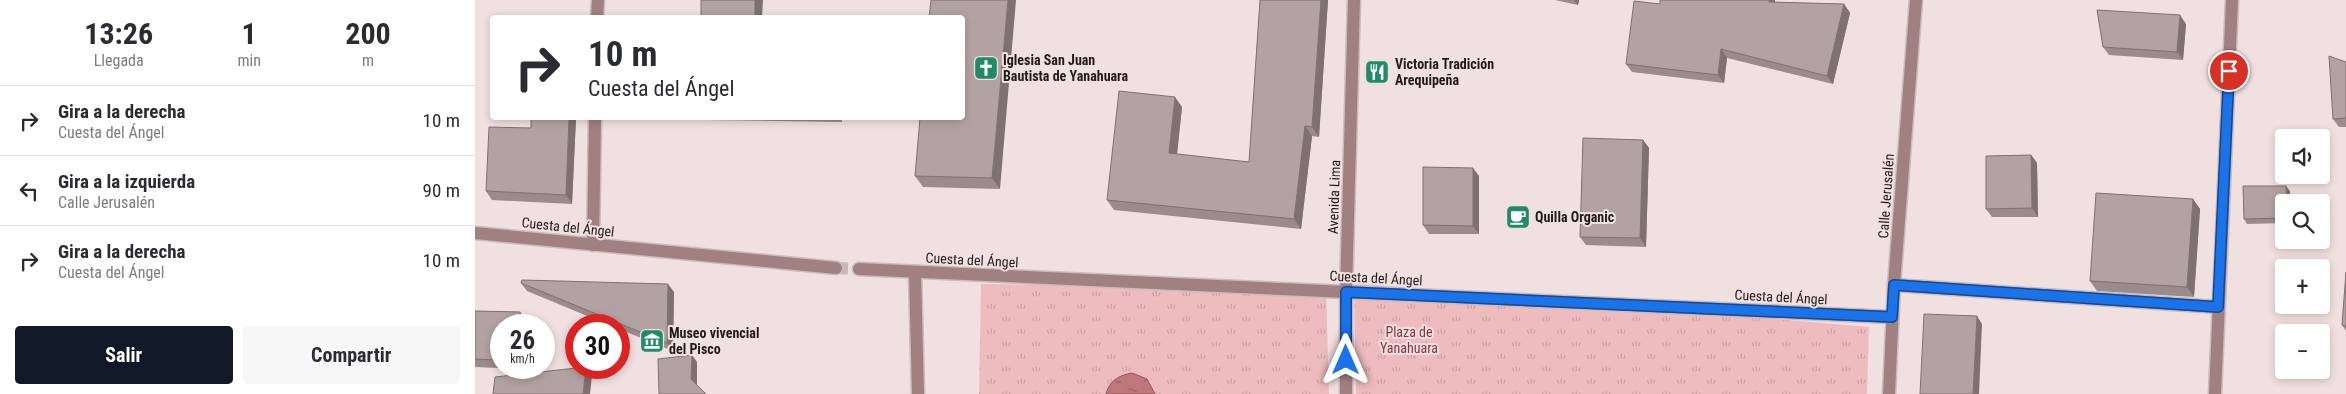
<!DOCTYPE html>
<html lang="es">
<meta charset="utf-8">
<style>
:root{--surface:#fff;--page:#f7f7f7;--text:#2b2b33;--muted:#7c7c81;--line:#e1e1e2;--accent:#111827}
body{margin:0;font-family:"Roboto Condensed",sans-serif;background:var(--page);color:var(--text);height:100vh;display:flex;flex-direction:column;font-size:19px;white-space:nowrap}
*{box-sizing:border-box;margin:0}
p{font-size:16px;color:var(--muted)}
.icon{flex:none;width:28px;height:28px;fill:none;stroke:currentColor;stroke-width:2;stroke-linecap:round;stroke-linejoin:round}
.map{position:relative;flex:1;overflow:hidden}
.side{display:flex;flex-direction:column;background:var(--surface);width:475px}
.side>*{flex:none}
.top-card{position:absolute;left:15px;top:15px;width:475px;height:105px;border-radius:5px;box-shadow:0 2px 8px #0003;background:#fff;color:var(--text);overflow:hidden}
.tools{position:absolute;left:1800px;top:129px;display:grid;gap:10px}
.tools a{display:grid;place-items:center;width:55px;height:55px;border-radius:5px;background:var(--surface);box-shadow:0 2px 8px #0003;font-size:25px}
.speed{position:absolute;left:15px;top:314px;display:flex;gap:10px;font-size:25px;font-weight:700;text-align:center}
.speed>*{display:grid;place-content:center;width:65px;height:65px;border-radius:50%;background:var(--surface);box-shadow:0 2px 8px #0003;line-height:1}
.speed small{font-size:12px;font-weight:400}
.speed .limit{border:8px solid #d22;background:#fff;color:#111}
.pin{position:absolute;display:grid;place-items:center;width:42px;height:42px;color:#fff;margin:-21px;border:2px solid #fff;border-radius:50%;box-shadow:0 1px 5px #0007}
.me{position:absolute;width:55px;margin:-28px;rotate:0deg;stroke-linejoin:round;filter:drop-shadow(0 0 4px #0008)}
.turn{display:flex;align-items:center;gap:18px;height:105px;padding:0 15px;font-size:22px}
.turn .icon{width:65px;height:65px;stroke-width:2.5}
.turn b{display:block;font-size:35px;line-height:42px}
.eta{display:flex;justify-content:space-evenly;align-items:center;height:85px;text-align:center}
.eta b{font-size:30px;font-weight:700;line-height:35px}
.cta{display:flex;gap:10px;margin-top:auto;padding:10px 15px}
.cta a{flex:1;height:58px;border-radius:5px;background:var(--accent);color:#fff;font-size:20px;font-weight:700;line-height:58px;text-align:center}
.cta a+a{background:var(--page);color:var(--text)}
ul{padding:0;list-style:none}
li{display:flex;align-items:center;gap:15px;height:70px;padding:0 15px;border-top:1px solid var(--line)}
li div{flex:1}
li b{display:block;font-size:19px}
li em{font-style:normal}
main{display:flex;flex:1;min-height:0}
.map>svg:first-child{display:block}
</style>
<main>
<section class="side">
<div class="eta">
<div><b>13:26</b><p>Llegada</p></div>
<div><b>1</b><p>min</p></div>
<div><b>200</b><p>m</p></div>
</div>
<ul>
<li><svg class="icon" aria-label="right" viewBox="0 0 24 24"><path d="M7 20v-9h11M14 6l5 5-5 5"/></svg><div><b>Gira a la derecha</b><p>Cuesta del Ángel</p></div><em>10 m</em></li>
<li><svg class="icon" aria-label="left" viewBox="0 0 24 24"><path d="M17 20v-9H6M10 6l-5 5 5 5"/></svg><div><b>Gira a la izquierda</b><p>Calle Jerusalén</p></div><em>90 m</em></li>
<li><svg class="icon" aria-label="right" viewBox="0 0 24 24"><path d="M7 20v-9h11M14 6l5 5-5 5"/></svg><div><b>Gira a la derecha</b><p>Cuesta del Ángel</p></div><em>10 m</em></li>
</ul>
<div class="cta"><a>Salir</a><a>Compartir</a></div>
</section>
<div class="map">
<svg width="1871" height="394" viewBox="0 0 1871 394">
<defs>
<pattern id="park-tufts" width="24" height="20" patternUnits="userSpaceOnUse" patternTransform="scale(1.25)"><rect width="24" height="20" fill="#eebcbe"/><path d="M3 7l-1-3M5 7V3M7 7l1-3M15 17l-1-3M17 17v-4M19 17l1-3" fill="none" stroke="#cca1a3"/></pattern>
<pattern id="water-ripples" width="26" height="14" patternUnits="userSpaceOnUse" patternTransform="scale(1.25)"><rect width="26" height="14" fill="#bf777b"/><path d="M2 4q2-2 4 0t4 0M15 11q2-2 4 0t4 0" fill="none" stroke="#9b6164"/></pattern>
</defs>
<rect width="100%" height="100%" fill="#f1e0e0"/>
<g fill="url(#park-tufts)">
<path d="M879 283 1394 327 1392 394H881Z"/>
<path d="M506 284 851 288 854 394H504Z"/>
</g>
<path fill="url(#water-ripples)" stroke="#8f5b5e" d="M657 373 672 379 680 394H631C634 381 644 375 657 373Z"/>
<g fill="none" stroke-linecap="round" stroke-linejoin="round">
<path stroke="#c7b8b8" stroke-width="12" stroke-dasharray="12 6" stroke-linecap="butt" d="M361 268 384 269"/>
<defs>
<g id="service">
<path d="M122 18 123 0"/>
<path d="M118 245 120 118"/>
</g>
<g id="minor">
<path d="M0 233 361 268"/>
<path d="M384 269 871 292V394"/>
<path d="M440 272 443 394"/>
<path d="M1419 285 1743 307"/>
<path d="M1740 394 1757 0"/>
</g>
<g id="tertiary">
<path d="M879 0 871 292 1417 317"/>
<path d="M1414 394 1419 285 1441 0"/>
</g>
</defs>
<use href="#service" stroke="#cbbcbc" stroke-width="15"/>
<use href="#minor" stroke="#cbbcbc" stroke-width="15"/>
<use href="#tertiary" stroke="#cbbcbc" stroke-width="15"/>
<use href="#service" stroke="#a18081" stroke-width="12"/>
<use href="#minor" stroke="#a18081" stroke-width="12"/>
<use href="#tertiary" stroke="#a18081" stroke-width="12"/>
</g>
<g fill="#9a8b8c">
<path d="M456 0 525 189 448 187 440 176Z"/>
<path d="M785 0H853L844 137 837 136 826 229 639 210 632 200 707 107 702 154 774 162Z"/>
<path d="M1080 0H1104L1103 5Z"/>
<path d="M1300 2 1369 4 1375 13 1358 84 1252 58 1249 83 1157 72 1151 64Z"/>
<path d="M1711 24 1708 60 1634 55 1628 47Z"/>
<path d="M1871 62V127H1864L1858 119Z"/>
<path d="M56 118H101L97 204 17 200 11 191 56 128Z"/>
<path d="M229 118H367V122L231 120Z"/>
<path d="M1168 140 1174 148 1171 247 1111 245 1105 237Z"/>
<path d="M1556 155 1562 163 1563 217H1517L1511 209Z"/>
<path d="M1004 176V234H954L948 225Z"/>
<path d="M1815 191V202H1809V223L1772 224 1769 219Z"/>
<path d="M1718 199 1725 209 1719 297 1622 291 1615 281Z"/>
<path d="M1871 272V331L1867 325Z"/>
<path d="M46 283 199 292 198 351 144 329V325H134L52 291Z"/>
<path d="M0 311 45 312 51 321V325H26V368H49V369L0 367Z"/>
</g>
<g fill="#7d7172">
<path d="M280 0H288L287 18H280Z"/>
<path d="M533 0H541L525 189 517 178Z"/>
<path d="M846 0H853L844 137 837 127Z"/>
<path d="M1099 0H1104L1103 5Z"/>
<path d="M1294 0H1300V11L1294 2Z"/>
<path d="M1369 4 1375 13 1358 84 1352 76Z"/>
<path d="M1705 15 1711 24 1708 60 1702 52Z"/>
<path d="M1246 49 1252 58 1249 83 1243 75Z"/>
<path d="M700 97 707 107 701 163 694 153Z"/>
<path d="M94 118H101L97 204 91 195Z"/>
<path d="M830 126 837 136 826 229 819 219Z"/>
<path d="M1168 140 1174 148 1171 247 1165 238Z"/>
<path d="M1556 155 1562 163 1563 217 1557 208Z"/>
<path d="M998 168 1004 176V234L998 226Z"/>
<path d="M1811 186 1815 191V202H1812Z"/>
<path d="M1718 199 1725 209 1719 297 1712 287Z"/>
<path d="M193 284 199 292 198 351 192 343Z"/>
<path d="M45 312 51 321V325H45Z"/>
<path d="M1502 316 1507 324 1504 394H1498Z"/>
<path d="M217 355 222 362V386L216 379Z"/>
<path d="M111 368H112L117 375 115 394H108Z"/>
</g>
<g fill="#b3a2a3" stroke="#7d7172">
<rect x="226" y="0" width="54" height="18"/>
<path d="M456 0H533L517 178 440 176 445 118H488V18H454Z"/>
<path d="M785 0H846L837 127 830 126 819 219 632 200 644 91 700 97 694 153 774 162Z"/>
<path d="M1185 0H1294V2L1369 4 1352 76 1246 49 1243 75 1151 64 1159 1 1185 4Z"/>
<path d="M1622 10 1705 15 1702 52 1628 47Z"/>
<path d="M1854 56 1871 62V118L1858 119Z"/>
<path d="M56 118H94L91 195 11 191 14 127 56 128Z"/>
<path d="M1108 138 1168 140 1165 238 1105 237Z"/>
<path d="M1556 155 1557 208 1511 209V156Z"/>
<path d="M948 167 998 168V226L948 225Z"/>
<path d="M1768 186H1811L1812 202H1809V218L1769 219Z"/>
<path d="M1621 193 1718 199 1712 287 1615 281Z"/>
<path d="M1871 272V326L1867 325Z"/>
<path d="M47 280 193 284 192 343 46 283Z"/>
<path d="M0 311 45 312V325H26V360L0 359Z"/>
<path d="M1449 314 1502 316 1498 394H1445Z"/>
<path d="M217 355 216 379 231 394H184L183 359Z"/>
<path d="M101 368H111L108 394H18L20 377Z"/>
</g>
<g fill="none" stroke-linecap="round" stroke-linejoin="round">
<defs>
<path id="route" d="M871 360V292L1417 317 1419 285 1743 307 1754 71"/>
</defs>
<use href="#route" stroke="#114b97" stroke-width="12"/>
<use href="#route" stroke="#1a73e8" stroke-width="9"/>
</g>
<defs>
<symbol id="church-square" viewBox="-11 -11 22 22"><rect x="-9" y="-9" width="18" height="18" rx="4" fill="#1f8b68" stroke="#f1e0e0"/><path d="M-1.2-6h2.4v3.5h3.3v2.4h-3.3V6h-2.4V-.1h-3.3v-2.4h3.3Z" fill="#fff"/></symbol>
<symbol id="restaurant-square" viewBox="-11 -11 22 22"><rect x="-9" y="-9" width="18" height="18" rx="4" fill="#1f8b68" stroke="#f1e0e0"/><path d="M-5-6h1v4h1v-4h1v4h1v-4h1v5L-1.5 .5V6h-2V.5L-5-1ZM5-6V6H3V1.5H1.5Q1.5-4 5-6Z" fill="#fff"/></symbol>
<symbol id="cafe-square" viewBox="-11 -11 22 22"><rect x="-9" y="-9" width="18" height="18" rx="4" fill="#1f8b68" stroke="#f1e0e0"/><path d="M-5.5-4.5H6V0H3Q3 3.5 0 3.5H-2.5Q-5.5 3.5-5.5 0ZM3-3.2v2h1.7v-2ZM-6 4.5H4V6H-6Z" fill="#fff"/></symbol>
<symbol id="museum-square" viewBox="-11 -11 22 22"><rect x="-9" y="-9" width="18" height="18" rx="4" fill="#1f8b68" stroke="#f1e0e0"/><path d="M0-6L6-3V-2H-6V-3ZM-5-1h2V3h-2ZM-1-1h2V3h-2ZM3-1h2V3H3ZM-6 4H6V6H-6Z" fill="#fff"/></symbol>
</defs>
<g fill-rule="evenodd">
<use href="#church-square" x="497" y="54" width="28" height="28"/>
<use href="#restaurant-square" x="888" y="58" width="28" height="28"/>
<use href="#cafe-square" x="1029" y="203" width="28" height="28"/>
<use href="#museum-square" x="163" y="327" width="28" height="28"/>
</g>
<g text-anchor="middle" stroke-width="4" stroke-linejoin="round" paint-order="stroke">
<g font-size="14" font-weight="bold" fill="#201a1a" stroke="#f1e0e0" text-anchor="start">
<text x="528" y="65">Iglesia San Juan<tspan x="528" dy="16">Bautista de Yanahuara</tspan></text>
<text x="920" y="69">Victoria Tradición<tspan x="920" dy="16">Arequipeña</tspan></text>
<text x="1060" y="222">Quilla Organic</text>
<text x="194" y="338">Museo vivencial<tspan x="194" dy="16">del Pisco</tspan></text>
</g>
<g font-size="14" fill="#201a1a" stroke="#f1e0e0">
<text transform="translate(1411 196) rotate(-86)" y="5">Calle Jerusalén</text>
<text transform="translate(859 197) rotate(-88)" y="5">Avenida Lima</text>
<text transform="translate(93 227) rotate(6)" y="5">Cuesta del Ángel</text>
<text transform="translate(497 260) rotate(3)" y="5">Cuesta del Ángel</text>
<text transform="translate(901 278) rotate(3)" y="5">Cuesta del Ángel</text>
<text transform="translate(1306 297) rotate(3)" y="5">Cuesta del Ángel</text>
</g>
<g font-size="14" fill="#8c343e" stroke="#f1e0e0">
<text x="934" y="337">Plaza de<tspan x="934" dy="16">Yanahuara</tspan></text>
</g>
</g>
</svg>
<div class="tools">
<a><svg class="icon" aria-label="sound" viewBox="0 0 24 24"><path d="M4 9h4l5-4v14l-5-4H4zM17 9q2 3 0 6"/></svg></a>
<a><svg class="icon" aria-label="search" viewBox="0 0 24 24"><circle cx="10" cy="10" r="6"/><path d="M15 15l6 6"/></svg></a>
<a>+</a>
<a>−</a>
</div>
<div class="speed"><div>26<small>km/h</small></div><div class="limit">30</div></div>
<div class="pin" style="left:1754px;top:71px;background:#d93025"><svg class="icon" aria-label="arrive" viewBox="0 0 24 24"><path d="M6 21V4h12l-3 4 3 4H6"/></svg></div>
<svg class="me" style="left:871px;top:360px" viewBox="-20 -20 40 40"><path d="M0-17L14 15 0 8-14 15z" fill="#1a73e8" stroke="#fff" stroke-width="4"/></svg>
<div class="top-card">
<div class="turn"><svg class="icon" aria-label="right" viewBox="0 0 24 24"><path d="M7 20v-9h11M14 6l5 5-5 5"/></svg><div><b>10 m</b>Cuesta del Ángel</div></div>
</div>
</div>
</main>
